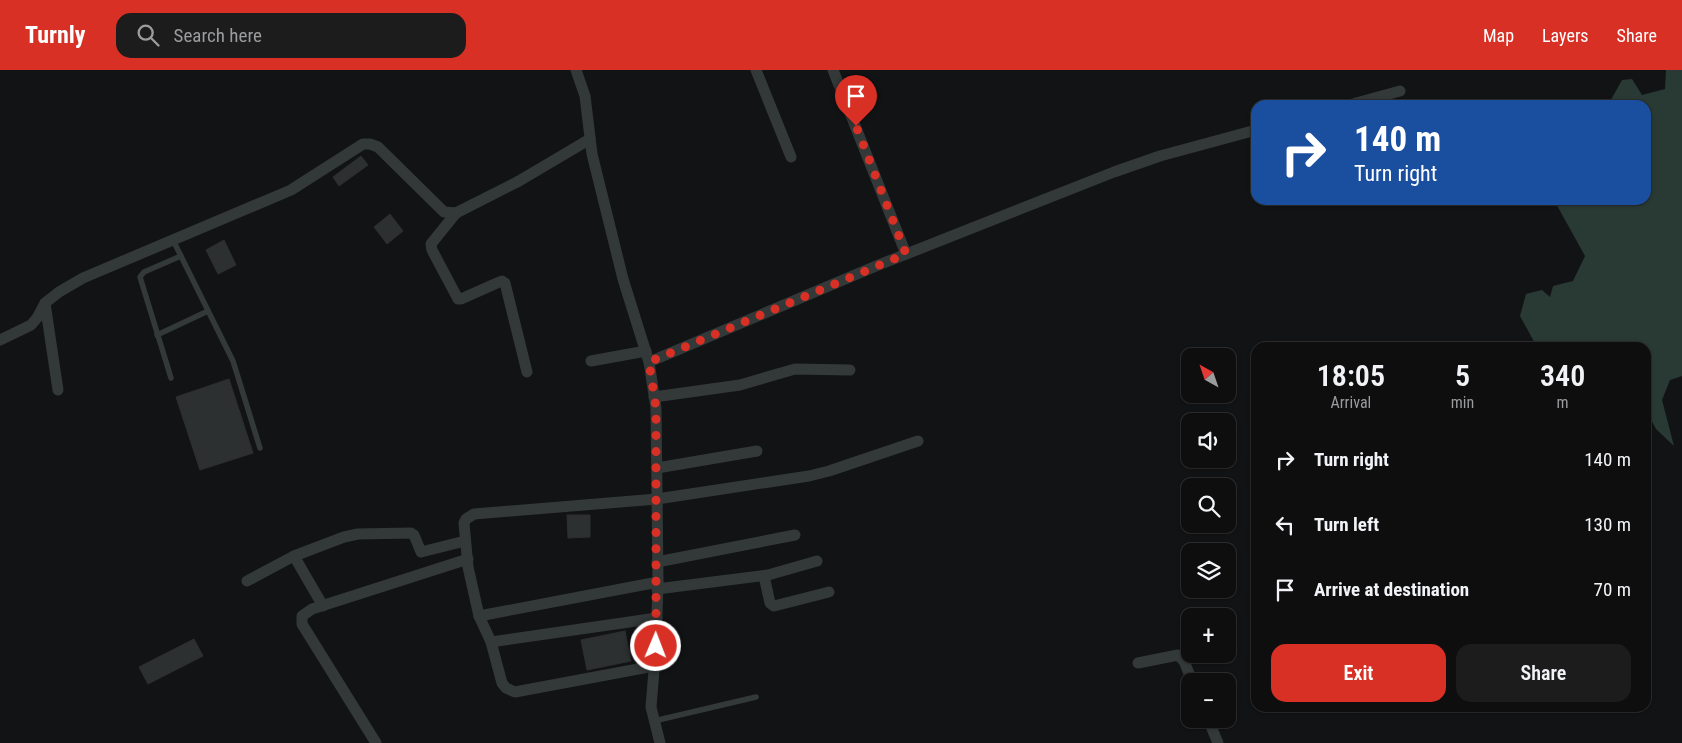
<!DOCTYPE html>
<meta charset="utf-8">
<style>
:root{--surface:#0e0e0f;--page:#1c1c1d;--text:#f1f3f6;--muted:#9b9c9e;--line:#2e2e2f;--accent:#d93025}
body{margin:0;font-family:"Roboto Condensed",sans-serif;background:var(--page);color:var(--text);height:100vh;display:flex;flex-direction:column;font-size:19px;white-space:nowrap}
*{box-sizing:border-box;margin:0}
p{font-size:16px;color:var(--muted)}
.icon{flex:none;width:28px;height:28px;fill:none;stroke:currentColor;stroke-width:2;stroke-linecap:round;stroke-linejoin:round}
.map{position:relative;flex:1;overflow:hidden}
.panel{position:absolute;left:1251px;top:272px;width:400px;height:370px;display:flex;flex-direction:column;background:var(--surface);border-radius:15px;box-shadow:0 1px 4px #0004,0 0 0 1px var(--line)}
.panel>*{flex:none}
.hud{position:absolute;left:1251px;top:30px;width:400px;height:105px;border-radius:15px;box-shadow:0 1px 4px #0004,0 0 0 1px var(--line);background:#1a4fa0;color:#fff;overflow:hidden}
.needle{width:32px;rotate:320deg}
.tools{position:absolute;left:1181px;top:278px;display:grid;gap:10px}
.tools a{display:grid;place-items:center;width:55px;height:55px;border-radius:10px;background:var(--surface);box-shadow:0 1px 4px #0004,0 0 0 1px var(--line);font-size:25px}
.pin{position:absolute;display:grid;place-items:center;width:42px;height:42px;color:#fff;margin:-51px -21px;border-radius:50% 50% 50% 0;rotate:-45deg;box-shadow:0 0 5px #0007}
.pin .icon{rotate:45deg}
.me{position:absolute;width:55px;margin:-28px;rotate:1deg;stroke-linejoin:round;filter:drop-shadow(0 0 4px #0008)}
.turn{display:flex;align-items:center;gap:18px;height:105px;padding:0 20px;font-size:22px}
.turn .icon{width:65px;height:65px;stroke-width:2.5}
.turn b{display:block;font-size:35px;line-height:42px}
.eta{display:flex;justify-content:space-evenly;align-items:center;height:85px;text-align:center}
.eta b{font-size:30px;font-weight:600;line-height:35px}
.button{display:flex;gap:10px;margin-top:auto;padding:10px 20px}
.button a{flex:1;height:58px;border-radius:15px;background:var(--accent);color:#fff;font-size:20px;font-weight:600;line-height:58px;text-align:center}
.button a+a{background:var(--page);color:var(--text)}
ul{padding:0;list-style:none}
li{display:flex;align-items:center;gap:15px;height:65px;padding:0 20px}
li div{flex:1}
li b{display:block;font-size:19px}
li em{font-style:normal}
header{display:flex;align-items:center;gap:30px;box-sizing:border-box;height:70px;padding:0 25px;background:var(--accent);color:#fff}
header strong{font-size:24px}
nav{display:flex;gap:28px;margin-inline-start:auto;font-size:18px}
.search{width:350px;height:45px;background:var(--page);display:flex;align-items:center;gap:12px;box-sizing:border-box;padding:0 18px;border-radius:15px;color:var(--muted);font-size:19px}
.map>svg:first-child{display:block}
</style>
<header>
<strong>Turnly</strong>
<div class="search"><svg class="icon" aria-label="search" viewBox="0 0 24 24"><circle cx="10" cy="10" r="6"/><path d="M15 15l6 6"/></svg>Search here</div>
<nav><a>Map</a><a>Layers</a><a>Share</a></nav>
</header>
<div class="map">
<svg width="1682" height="673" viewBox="0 0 1682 673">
<rect width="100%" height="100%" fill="#121314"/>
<path fill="#293a34" d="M1666 0H1682V306L1670 310 1662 330 1674 376 1656 359 1646 340V278L1613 277 1611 274 1596 278 1537 277 1520 246 1526 224 1542 220 1550 227 1553 216 1573 211 1585 186 1554 130H1646V35H1608L1622 10 1632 9 1642 25 1665 19Z"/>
<g fill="#2c3030" stroke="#2c2f30">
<path d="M361 86 368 95 339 116 333 107Z"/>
<path d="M390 144 403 161 387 174 374 157Z"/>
<path d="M224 170 236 195 218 204 206 180Z"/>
<path d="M229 309 253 383 200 400 176 327Z"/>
<path d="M567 445H590V467L568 468Z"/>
<path d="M625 561 631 591 587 600 581 570Z"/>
<path d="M194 569 203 586 148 614 139 597Z"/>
</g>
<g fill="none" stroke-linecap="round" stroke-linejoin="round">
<g stroke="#333939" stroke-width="5.5">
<path d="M173 170 233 291 260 378"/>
<path d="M157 265 208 241"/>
<path d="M171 308 140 207 144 202 181 186"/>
<path d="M654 651 756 627"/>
</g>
<g stroke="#333939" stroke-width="11">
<path d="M576 0 585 26 592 84 623 209 649 292 656 338 658 512 656 576 651 637 660 673"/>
<path d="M756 0 791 87"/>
<path d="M833 0 906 184"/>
<path d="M1349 35 1400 21"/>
<path d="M456 143 431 174 432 180 458 229H461L497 213 502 211 505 213 527 302"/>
<path d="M45 233 58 320"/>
<path d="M0 270 31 255 37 248 45 233 59 222 83 208 291 120 363 74H370L378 77 444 142 456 143 519 111 590 69"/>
<path d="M591 291 646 281"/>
<path d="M649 292 876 196 1114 102 1160 86 1256 60"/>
<path d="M654 327 740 315 795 299 850 300"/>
<path d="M657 398 757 381"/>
<path d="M294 486 323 536"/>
<path d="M657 492 795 465"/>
<path d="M764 506 770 533 774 536 829 522"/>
<path d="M247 511 294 486 344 467 358 464 411 463 414 465 421 482 465 471"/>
<path d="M657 519 768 505 817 491"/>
<path d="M479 546 468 497 464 453 466 449 474 444 657 429 809 406 829 401 918 371"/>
<path d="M491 572 657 548"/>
<path d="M1138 593 1178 585 1184 591 1192 611"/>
<path d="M654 596 515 622 506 618 502 613 491 572 479 546 658 512"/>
<path d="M1208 649 1218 673"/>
<path d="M376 673 302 554V546L312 539 468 489"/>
</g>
</g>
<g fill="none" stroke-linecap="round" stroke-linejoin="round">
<path stroke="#d93025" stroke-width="9" stroke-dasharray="0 16.2" d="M656 576V338L649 292 906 184 856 56"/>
</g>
</svg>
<div class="tools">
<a><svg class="needle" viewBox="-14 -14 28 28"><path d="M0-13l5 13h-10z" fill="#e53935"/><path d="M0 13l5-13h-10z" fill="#9b9c9e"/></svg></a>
<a><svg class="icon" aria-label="sound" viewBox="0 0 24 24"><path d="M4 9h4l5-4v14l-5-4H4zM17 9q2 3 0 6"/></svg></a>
<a><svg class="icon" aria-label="search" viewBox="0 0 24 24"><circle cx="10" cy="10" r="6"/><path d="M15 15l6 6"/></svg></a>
<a><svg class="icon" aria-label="layers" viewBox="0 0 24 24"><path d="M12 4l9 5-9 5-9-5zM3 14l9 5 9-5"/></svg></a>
<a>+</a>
<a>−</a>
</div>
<div class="pin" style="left:856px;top:56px;background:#d93025"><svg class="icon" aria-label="arrive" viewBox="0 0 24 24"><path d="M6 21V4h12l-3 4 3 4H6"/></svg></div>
<svg class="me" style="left:656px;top:576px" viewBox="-20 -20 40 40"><circle r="17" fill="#d93025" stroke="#fff" stroke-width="3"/><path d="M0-11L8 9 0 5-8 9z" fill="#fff"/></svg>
<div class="hud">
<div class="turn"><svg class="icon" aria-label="right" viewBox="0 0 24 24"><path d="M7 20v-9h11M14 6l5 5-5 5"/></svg><div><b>140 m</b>Turn right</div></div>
</div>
<section class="panel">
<div class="eta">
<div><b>18:05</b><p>Arrival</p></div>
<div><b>5</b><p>min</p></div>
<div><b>340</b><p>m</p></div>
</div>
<ul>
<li><svg class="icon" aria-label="right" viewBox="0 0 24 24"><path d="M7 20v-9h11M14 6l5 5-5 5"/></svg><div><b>Turn right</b></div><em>140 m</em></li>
<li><svg class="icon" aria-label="left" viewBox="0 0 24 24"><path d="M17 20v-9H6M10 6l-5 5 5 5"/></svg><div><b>Turn left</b></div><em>130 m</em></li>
<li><svg class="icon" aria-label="arrive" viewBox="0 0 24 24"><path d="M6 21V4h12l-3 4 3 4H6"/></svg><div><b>Arrive at destination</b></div><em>70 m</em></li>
</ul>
<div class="button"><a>Exit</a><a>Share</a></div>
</section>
</div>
